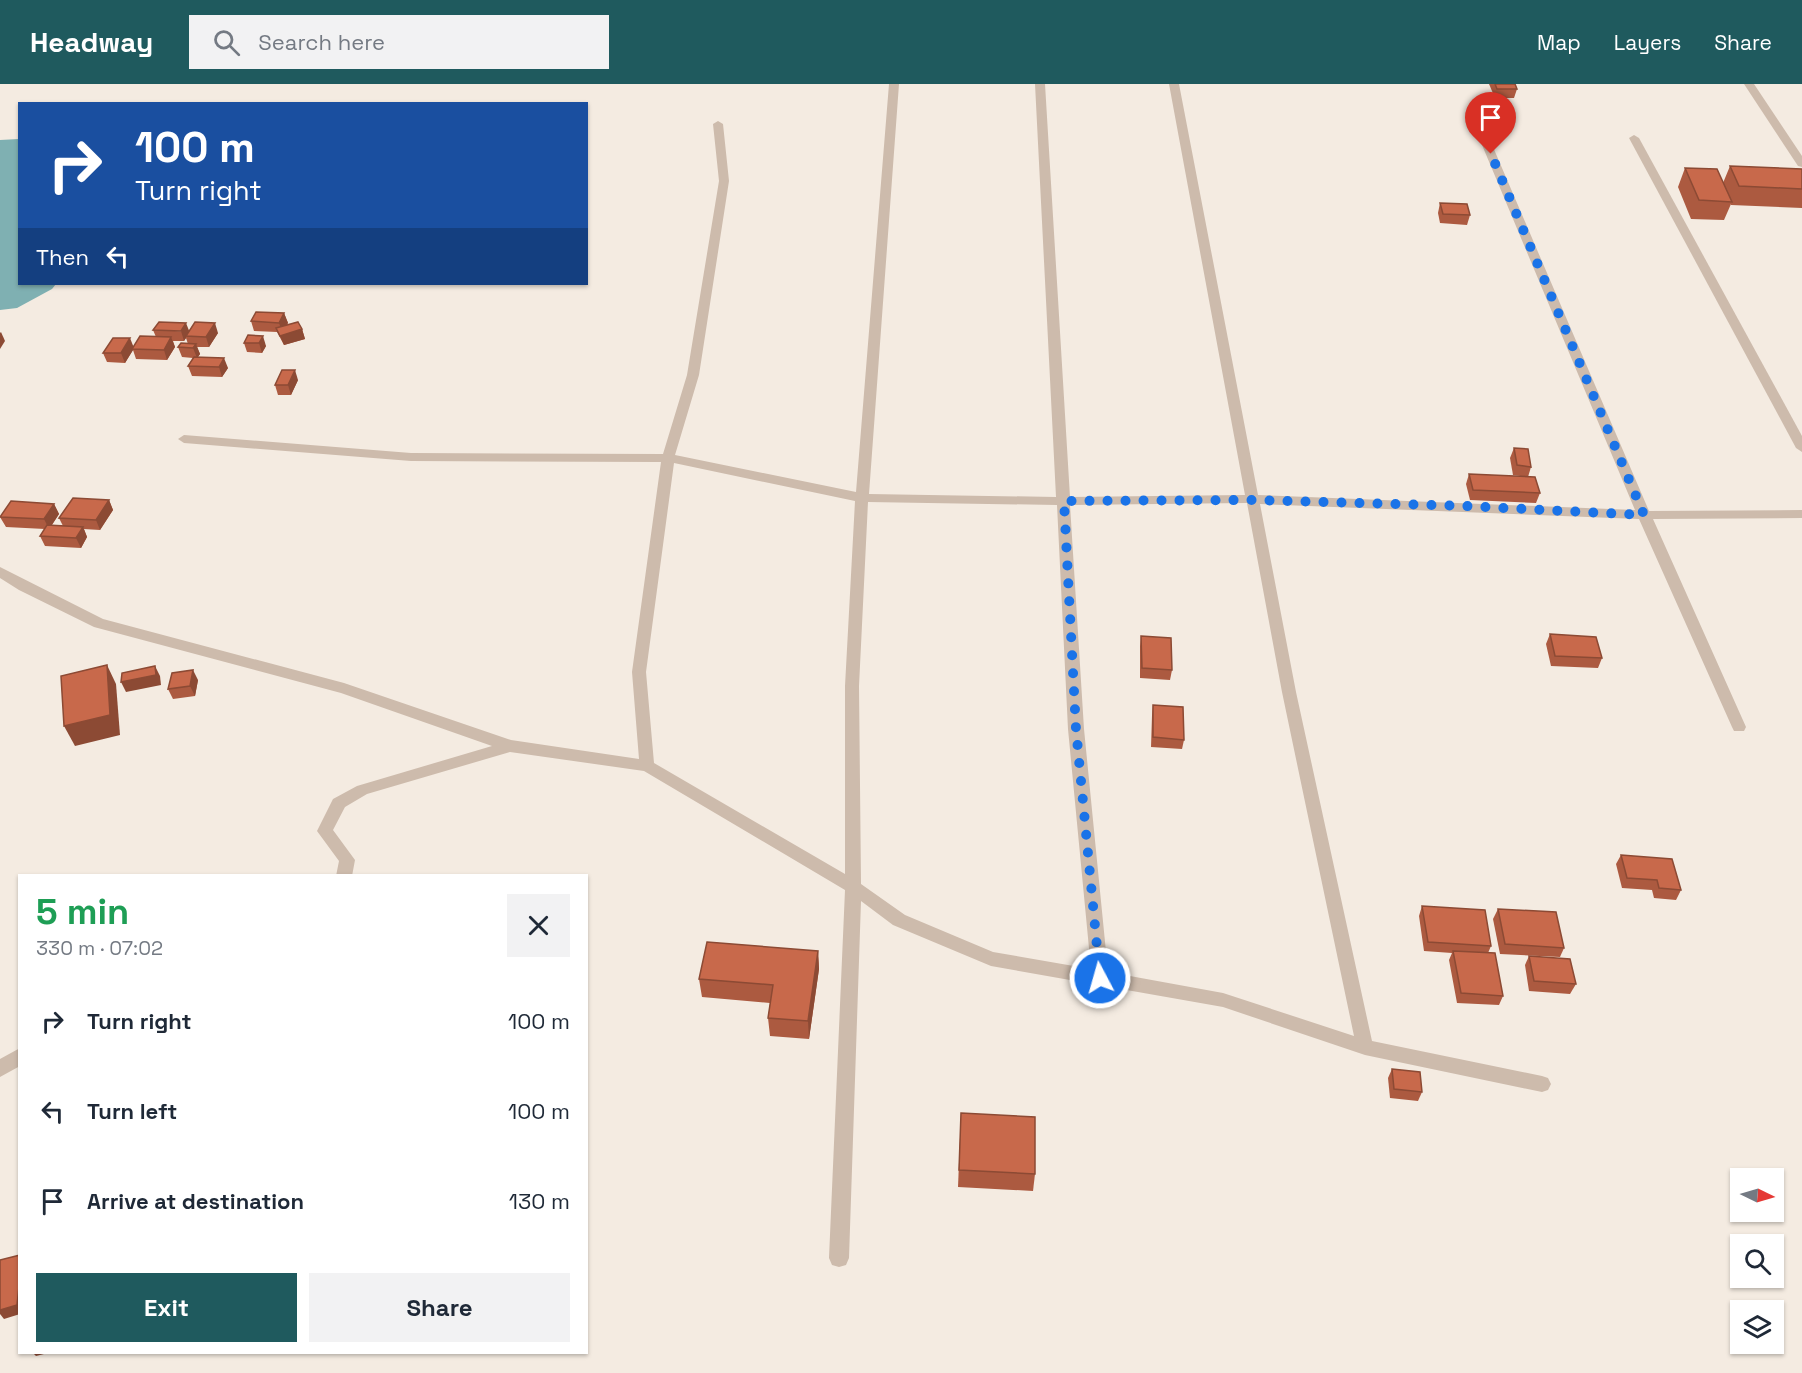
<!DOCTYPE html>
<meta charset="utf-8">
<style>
:root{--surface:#fff;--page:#f2f2f3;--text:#1f2937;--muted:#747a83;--accent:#1f5a5e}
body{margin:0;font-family:"Space Grotesk",sans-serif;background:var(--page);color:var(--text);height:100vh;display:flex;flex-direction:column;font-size:22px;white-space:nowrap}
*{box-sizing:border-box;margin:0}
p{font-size:20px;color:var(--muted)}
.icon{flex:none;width:33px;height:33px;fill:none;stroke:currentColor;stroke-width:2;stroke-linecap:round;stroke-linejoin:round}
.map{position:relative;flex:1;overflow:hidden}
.sheet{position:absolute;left:18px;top:790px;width:570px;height:480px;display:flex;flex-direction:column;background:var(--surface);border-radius:0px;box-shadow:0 2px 4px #0004}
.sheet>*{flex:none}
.guide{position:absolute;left:18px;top:18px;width:570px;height:183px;border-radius:0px;box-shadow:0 2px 4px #0004;background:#1a4fa0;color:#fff;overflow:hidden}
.needle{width:39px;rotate:95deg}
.buttons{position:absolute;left:1730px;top:1084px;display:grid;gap:12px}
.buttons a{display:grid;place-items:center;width:54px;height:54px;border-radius:0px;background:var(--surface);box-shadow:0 2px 4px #0004;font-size:30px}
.pin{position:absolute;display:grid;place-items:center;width:51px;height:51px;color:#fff;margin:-62px -26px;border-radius:50% 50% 50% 0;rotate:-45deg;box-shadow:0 0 6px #0007}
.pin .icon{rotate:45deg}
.me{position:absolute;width:66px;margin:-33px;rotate:354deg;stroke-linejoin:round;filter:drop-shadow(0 0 4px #0008)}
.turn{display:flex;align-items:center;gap:21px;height:126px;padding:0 18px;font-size:27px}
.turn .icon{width:78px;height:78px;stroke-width:2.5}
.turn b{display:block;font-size:42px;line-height:51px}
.then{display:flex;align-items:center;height:57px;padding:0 18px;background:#0003;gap:12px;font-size:22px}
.round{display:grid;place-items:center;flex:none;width:63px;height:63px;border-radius:0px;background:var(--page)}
.overview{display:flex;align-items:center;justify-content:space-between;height:102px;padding:0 18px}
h1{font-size:36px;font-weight:600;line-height:45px;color:#1e9e55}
.primary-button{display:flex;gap:12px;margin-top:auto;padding:12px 18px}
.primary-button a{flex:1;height:69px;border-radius:0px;background:var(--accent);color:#fff;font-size:24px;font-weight:600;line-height:69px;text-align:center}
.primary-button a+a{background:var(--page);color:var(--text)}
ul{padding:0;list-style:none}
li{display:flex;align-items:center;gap:18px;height:90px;padding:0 18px}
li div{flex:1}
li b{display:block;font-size:22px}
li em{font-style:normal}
header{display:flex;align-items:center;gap:36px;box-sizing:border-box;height:84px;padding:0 30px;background:var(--accent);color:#fff}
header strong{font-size:28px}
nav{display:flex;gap:33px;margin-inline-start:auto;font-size:21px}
.search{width:420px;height:54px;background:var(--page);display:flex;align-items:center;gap:15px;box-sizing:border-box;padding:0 21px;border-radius:0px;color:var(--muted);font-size:22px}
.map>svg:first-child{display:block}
</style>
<header>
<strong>Headway</strong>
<div class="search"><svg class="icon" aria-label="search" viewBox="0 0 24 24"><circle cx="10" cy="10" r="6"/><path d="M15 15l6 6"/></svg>Search here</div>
<nav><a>Map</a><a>Layers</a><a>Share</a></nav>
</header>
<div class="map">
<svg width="1802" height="1289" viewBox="0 0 1802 1289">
<rect width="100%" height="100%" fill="#f4ebe1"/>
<path fill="#7fb0b2" d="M19 55 20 200H56L52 205 17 224 0 226V56Z"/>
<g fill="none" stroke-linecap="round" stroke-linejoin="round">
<g fill="#cdbbac" fill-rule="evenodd">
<path d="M889 0H899L869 410 1056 413 1035 0H1045L1070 413 1245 411 1169 0H1179L1258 411 1635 426 1477 49 1482 46 1487 49 1649 427 1802 426V434L1653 435 1746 643 1744 647H1734L1732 643 1639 435 1260 420 1296 608 1372 957 1542 992 1548 994 1551 1000 1548 1006 1542 1008 1365 971 1223 923 991 882 893 841 861 817 849 1174 846 1181 839 1183 832 1181 829 1174 845 806 644 687 510 668 367 710 345 723 333 746 355 776 352 792H336L339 777 317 747 333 715 357 702 492 662 341 609 94 543 19 506 0 494V483L103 535 344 599 511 656 639 675 632 588 661 378 411 377 184 359 178 355 184 351 411 369 663 370 687 291 719 97 713 40 718 37 723 40 729 97 699 291 675 371 856 408ZM674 379 855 417 845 602V790L654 679 646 588ZM868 418 1057 421 1068 645 1091 885 993 868 905 831 861 800 859 602ZM1247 419 1282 608 1354 952 1223 909 1108 888 1084 645 1070 421Z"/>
<path d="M1744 0H1754L1802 72V83L1798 82Z"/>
<path d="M1634 51 1639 54 1802 352V368L1796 364 1629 54Z"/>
<path d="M20 964V982L0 993V975Z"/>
</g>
</g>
<g fill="#ac5a40">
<path d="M1489 0H1515L1517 5 1514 14H1495Z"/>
<path d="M1730 82 1802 85V124L1731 121V120L1724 136 1691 135 1678 103 1685 84 1723 99Z"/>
<path d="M1440 119 1470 131 1467 141 1440 139 1438 129Z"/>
<path d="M284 229 288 239 286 241 302 245 305 255 284 261 277 248 254 247 251 237Z"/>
<path d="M153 246 218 249 209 263H197L200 270 198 273 228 284 222 293 192 292 188 282 193 274 182 273 178 263 188 260 186 254 184 257H173L175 263 167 276 136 275 133 266 125 279 107 278 103 269 134 263 156 253Z"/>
<path d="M248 251 266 262 262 269 247 268 244 259Z"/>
<path d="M298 296 291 311H278L275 301Z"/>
<path d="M1514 364 1531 383 1528 393 1513 391 1510 374Z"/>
<path d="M1469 390 1540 409 1536 419 1470 416 1466 400Z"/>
<path d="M109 416 113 426 100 446 84 445 87 453 81 464 45 462 40 452 45 445 6 443 0 433 54 420 59 430 52 441 63 442 59 434Z"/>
<path d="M1550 550 1602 574 1598 584 1551 582 1546 560Z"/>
<path d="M1141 552 1172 586 1170 596 1140 594V562Z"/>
<path d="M198 596 195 612 173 615 168 605Z"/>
<path d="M1153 621 1184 656 1182 665 1151 663 1152 631Z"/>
<path d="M1621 771 1681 806 1676 816 1654 814 1652 806 1622 804 1616 780Z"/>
<path d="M1422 822 1491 862 1488 869 1503 912 1499 921 1457 919 1449 876 1452 869 1424 867 1419 832Z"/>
<path d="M1498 825 1564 864 1560 873 1500 870 1493 835Z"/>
<path d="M818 867 819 885 809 955 770 952 768 934 770 919 702 913 699 895Z"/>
<path d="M1529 872 1576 900 1570 910 1529 907 1525 881Z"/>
<path d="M1392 985 1422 1008 1418 1017 1390 1014 1388 994Z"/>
<path d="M961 1029 1035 1090 1033 1107 958 1103Z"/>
</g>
<g fill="#8c4a34">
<path d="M284 229 288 239 282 248 279 239Z"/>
<path d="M186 239 190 249 186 252V254L184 257 181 247Z"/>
<path d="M215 239 218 249 209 263 206 253Z"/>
<path d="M302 245 305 255 284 261 280 252Z"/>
<path d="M1 248 5 257 0 265V249Z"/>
<path d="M263 252 266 262 262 269 259 259Z"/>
<path d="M171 253 175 263 167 276 164 266Z"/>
<path d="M130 254 134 264 132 265 133 266 125 279 121 269Z"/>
<path d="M196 260 200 270 197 274 193 264Z"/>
<path d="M224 274 228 284 222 293 219 283Z"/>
<path d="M295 286 298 296 291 311 288 301Z"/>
<path d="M109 416 113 426 100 446 96 436Z"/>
<path d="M54 420 59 430 49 445 44 435Z"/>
<path d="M83 443 87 453 81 464 76 454Z"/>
<path d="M107 581 116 600 120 651 75 662 64 642Z"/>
<path d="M155 582 160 592 161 601 126 608 121 598Z"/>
<path d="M193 586 198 596 195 612 190 602Z"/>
<path d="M818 867 819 885 809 955 808 937Z"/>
<path d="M20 1193V1230L4 1235 0 1230V1226Z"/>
<path d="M33 1269H48L36 1272Z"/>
</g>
<g fill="#c8694b" stroke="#8c4a34" stroke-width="1.5">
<path d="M1495 0H1515L1517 5H1497Z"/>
<path d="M1730 82 1802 85V105L1739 102Z"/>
<path d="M1685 84 1717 85 1732 118 1699 116Z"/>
<path d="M1440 119 1467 120 1470 131 1443 130Z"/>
<path d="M256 228 284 229 279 239 251 237Z"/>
<path d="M159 238 186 239 181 247 153 246Z"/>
<path d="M195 238 215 239 206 253 186 252Z"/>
<path d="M298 238 302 245 280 252 276 244Z"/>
<path d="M248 251 263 252 259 259H244Z"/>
<path d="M140 252 171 253 164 266 132 265Z"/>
<path d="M113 254H130L121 269H103Z"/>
<path d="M181 259 196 260 193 264 178 263Z"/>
<path d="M194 273 224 274 219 283 188 282Z"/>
<path d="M282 286H295L288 301H275Z"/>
<path d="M1514 364 1528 365 1531 383 1517 381Z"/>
<path d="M1469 390 1535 393 1540 409 1473 406Z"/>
<path d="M73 414 109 416 96 436 59 434Z"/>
<path d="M11 417 54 420 44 435 0 433Z"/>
<path d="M47 441 83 443 76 454 40 452Z"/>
<path d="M1550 550 1596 553 1602 574 1555 572Z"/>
<path d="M1141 552 1171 554 1172 586 1142 584Z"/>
<path d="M107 581 110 631 64 642 61 592Z"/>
<path d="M155 582 156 591 121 598 122 589Z"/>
<path d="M193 586 190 602 168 605 172 589Z"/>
<path d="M1153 621 1183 623 1184 656 1153 653Z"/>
<path d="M1621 771 1672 775 1681 806 1659 804 1657 796 1627 794Z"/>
<path d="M1422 822 1485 826 1491 862 1428 858Z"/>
<path d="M1498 825 1556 828 1564 864 1505 860Z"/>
<path d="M707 858 818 867 808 937 768 934 773 901 699 895Z"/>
<path d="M1453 867 1495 869 1503 912 1461 909Z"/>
<path d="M1529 872 1570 875 1576 900 1534 897Z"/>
<path d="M1392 985 1420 988 1422 1008 1394 1005Z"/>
<path d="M961 1029 1035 1033V1090L959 1086Z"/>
<path d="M20 1171V1193L17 1221 0 1226V1176Z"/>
</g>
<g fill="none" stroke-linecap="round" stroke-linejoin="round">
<path stroke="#1a73e8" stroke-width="10" stroke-dasharray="0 18" d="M1100 894 1076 645 1064 417 1253 416 1465 422 1644 431 1491 70"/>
</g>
</svg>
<div class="buttons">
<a><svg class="needle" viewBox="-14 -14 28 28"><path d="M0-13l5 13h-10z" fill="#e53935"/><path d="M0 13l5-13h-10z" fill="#747a83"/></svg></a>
<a><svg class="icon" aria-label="search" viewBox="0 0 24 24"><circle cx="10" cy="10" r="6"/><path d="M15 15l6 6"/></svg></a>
<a><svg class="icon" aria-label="layers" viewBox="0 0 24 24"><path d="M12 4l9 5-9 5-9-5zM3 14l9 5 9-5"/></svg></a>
</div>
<div class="pin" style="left:1491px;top:70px;background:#d93025"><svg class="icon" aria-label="arrive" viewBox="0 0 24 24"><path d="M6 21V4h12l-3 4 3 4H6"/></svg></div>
<svg class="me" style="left:1100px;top:894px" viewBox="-20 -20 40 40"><circle r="17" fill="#1a73e8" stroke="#fff" stroke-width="3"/><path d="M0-11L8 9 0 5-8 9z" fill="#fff"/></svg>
<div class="guide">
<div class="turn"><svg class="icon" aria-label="right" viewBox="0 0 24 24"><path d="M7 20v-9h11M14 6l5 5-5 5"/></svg><div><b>100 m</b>Turn right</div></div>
<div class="then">Then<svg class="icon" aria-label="left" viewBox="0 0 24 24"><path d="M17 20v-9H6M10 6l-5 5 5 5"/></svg></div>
</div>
<section class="sheet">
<div class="overview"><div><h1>5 min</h1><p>330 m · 07:02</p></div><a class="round"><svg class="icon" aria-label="close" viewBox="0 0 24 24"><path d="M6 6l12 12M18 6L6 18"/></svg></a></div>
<ul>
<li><svg class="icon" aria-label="right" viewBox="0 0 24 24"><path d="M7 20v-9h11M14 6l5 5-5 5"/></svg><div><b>Turn right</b></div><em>100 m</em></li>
<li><svg class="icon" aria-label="left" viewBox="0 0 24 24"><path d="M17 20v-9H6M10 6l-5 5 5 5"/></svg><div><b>Turn left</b></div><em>100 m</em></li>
<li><svg class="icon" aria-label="arrive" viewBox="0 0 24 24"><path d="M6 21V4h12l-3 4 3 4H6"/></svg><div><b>Arrive at destination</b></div><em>130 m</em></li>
</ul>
<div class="primary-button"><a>Exit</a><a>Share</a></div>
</section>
</div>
